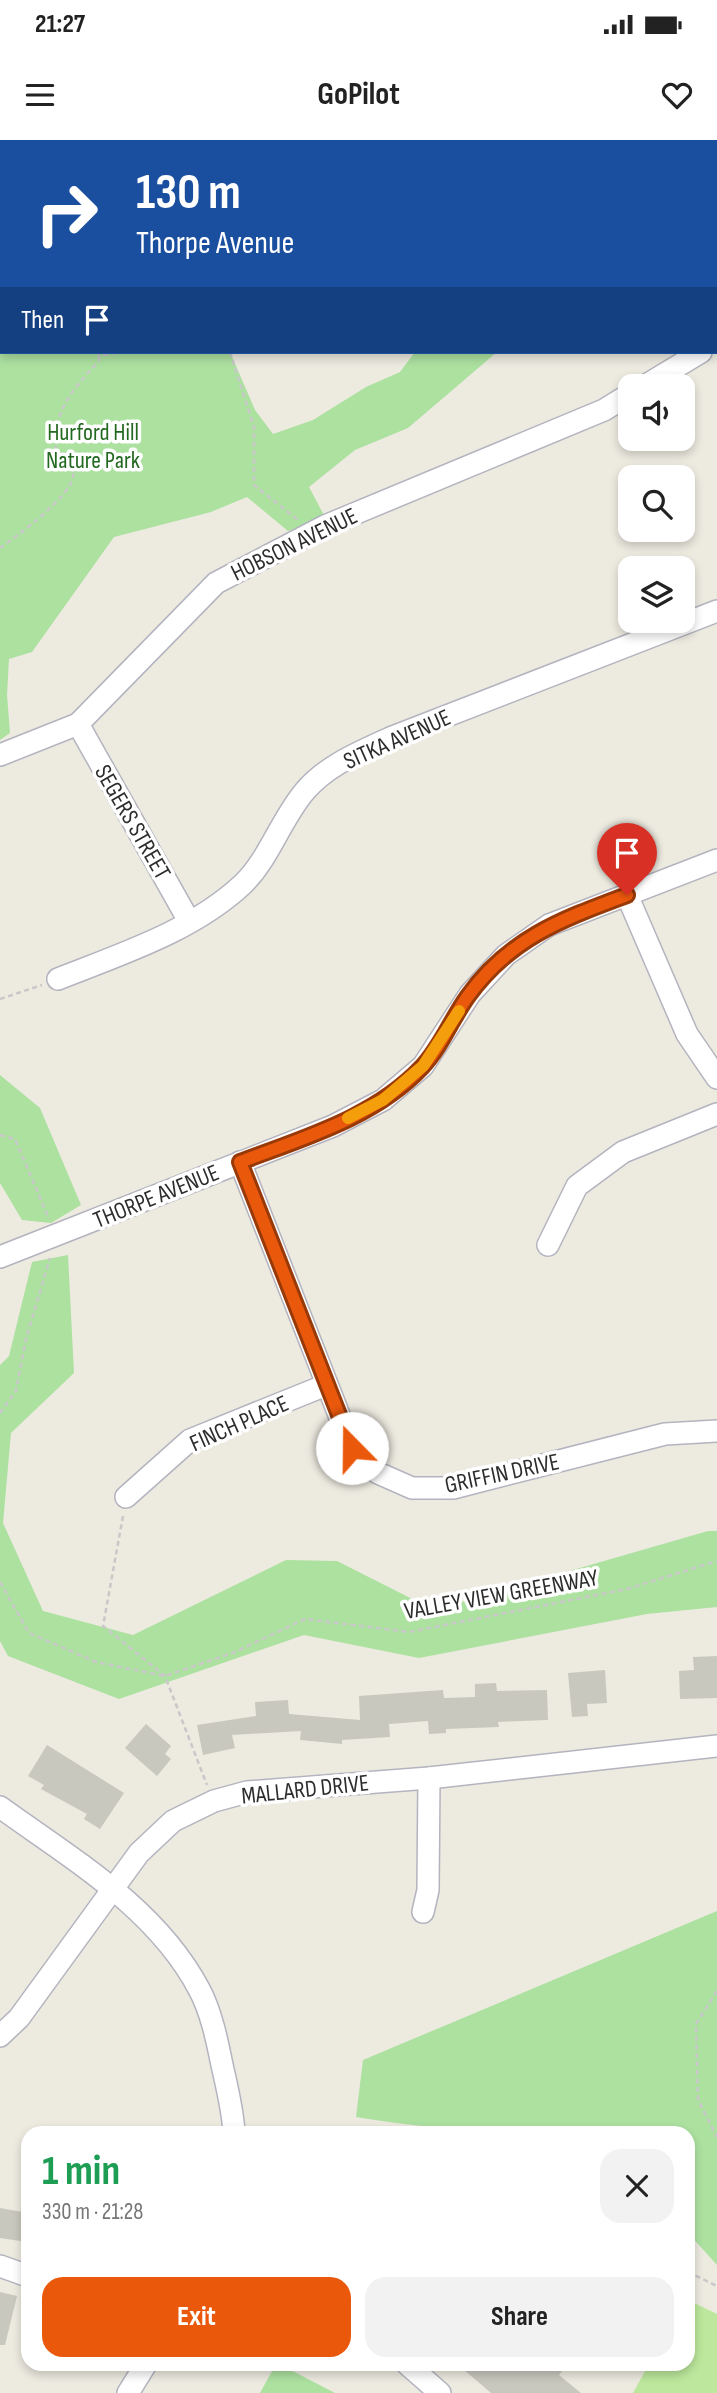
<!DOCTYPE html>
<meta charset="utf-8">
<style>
:root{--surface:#fff;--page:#f2f2f2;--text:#222;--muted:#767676;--accent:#ea580c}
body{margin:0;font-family:"Sofia Sans Condensed",sans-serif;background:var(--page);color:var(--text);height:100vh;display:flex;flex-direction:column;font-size:26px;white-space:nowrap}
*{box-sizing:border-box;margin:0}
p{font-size:23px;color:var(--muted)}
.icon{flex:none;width:38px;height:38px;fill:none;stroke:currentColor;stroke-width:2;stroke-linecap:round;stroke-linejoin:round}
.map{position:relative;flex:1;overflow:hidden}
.panel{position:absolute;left:21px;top:1986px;width:674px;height:245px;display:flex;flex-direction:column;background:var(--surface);border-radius:21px;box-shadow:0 4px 10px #0003}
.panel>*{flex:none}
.banner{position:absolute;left:0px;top:0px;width:718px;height:214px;box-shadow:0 4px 10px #0003;background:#1a4fa0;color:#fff;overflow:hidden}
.tools{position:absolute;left:618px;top:234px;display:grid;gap:14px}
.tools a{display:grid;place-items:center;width:77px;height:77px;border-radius:14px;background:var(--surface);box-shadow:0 4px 10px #0003;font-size:35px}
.pin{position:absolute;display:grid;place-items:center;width:60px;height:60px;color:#fff;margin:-72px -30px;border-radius:50% 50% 50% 0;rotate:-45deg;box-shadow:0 0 7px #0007}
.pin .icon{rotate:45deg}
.me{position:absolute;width:77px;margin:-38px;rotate:338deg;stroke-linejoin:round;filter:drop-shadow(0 0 5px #0008)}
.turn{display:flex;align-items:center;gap:24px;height:147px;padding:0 21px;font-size:32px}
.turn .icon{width:91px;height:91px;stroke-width:2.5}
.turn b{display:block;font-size:49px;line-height:60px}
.then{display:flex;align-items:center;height:66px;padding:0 21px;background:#0003;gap:14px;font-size:26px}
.round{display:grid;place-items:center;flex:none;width:74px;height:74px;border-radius:21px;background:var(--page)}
.head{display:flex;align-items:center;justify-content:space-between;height:119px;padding:0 21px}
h1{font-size:42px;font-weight:700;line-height:52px;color:#1e9e55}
.button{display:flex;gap:14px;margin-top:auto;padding:14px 21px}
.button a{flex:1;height:80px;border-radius:21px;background:var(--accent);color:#fff;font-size:28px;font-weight:700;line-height:80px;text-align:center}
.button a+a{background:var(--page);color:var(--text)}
.status{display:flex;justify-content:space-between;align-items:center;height:49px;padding:0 35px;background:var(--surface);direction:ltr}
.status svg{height:19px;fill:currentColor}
header{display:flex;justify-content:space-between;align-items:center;height:91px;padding:0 21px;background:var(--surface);font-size:32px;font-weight:700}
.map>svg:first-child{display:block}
</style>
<div class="status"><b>21:27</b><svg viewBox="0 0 49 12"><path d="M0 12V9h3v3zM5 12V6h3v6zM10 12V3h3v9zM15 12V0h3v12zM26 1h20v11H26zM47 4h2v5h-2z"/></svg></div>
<header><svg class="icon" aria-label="menu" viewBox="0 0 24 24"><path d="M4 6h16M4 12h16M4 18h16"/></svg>GoPilot<svg class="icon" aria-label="heart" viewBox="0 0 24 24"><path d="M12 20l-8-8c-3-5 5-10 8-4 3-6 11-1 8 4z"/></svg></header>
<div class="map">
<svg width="717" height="2253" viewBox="0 0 717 2253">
<rect width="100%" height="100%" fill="#edeae0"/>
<g fill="#ace1a0">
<path d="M0 0 136 2H2V212H230L255 270 273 294 313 280 366 247 400 232 415 212H497L408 288 355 310 309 347 326 379 288 391 247 357 211 372 114 397 32 512 9 519 7 555 10 593 0 600Z"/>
<path d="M0 935 40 968 81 1065 51 1083 22 1080 0 1043Z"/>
<path d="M68 1115 74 1233 11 1293 3 1383 43 1471 133 1495 286 1420 337 1421 434 1470 708 1391H717V1467L647 1474 419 1518 304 1495 119 1559 8 1516 0 1501V1225L9 1216 32 1122Z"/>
<path d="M717 1771V2125L688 2093V1993C577 1993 465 1996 356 1977L363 1920Z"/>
<path d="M276 2224H279L335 2253H260Z"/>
</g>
<path fill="#bce79c" d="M688 2160 717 2174V2253H633L649 2224H688Z"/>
<g fill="#c9c8be">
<path d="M717 1516V1558L680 1559 679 1531 694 1530 693 1517Z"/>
<path d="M605 1530 607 1563 587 1564 588 1576 572 1577 568 1533Z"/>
<path d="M496 1543 497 1551 547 1550 548 1580 498 1582 499 1587 446 1589V1593L429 1594 428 1581 389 1584 390 1597 342 1600V1604L300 1600 301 1591 232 1595 235 1608 203 1615 197 1585 256 1576 255 1562 288 1560 289 1574 360 1580 359 1556 443 1550 444 1558 475 1557V1544Z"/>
<path d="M146 1584 171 1606 165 1614 171 1619 157 1636 125 1608Z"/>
<path d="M47 1605 124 1653 100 1689 84 1679 87 1674 41 1649 44 1645 28 1636Z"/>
<path d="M0 2068 28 2073 27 2102 0 2098Z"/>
<path d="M0 2152 17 2156 5 2205H0Z"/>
<path d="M457 2224H568L559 2235 581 2253H491Z"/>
</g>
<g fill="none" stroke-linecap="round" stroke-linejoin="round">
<defs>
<g id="minor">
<path d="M135 0 136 2"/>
<path d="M418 0 419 2"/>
<path d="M497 2 500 0"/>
<path d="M716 161 717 163"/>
<path d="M716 199 717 198"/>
<path d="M643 247 701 212"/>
<path d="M78 584 189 781"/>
<path d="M0 615 78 584 216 443 325 386 604 270 630 254"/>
<path d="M627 755 687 894 717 938"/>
<path d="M58 839C121 814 193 791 243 744 269 719 281 679 305 651 327 625 360 612 390 598L717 471"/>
<path d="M240 1022 352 1308 378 1333 412 1348H453L665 1294 717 1291"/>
<path d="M548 1105 577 1046 623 1012 717 974"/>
<path d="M0 1117 333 986 383 960 423 926 470 854 506 815 549 785 717 720"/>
<path d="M126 1357 190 1300 326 1245"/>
<path d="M0 1667C72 1719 156 1768 199 1849 211 1871 217 1900 222 1925 227 1947 233 1971 234 1993"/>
<path d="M423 1772 428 1750 429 1638"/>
<path d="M0 1896 19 1878 139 1713 173 1681 214 1661 247 1652 429 1638 717 1606"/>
<path d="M0 2126 28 2136"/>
<path d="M407 2224 440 2253"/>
<path d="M128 2253 146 2224"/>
</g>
</defs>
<use href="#minor" stroke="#b3b4bf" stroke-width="24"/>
<g stroke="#c8c8c8" stroke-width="2.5" stroke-dasharray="5 3.5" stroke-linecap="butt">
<path d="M16 0V2"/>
<path d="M0 82 2 81"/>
<path d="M0 92H2"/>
<path d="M98 212 99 216 121 212"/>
<path d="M230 212 254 287V345L298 380"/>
<path d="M0 408C17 396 69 358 73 337 75 325 63 318 56 310 52 271 74 248 99 221V216"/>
<path d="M0 859 42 845"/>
<path d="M0 995 15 999 49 1079"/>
<path d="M0 1273 16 1251 26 1199 50 1118"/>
<path d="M123 1376 103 1486 165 1536 207 1645"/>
<path d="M0 1442 29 1493 96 1522 165 1536 235 1512 305 1479 409 1492 627 1449 717 1421"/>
<path d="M717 1851 696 1884 698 1960 717 1997"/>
<path d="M688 2132 717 2146"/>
</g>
<use href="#minor" stroke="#fff" stroke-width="21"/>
</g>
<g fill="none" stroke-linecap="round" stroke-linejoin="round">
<defs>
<path id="route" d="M352 1308 240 1022C303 998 374 978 422 927 441 907 452 878 468 856 511 797 563 779 627 755"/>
</defs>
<use href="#route" stroke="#983908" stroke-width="18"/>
<use href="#route" stroke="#ea580c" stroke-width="12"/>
<path stroke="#f59e0b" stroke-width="12" d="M348 978 383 960 423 926 459 871"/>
</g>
<g text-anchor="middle" stroke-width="7" stroke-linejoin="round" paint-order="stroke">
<g font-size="24" fill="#22681f" stroke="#fff">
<text x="93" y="300">Hurford Hill<tspan x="93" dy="28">Nature Park</tspan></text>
</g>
<g font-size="24" fill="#2d2d2d" stroke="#fff">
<text transform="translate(294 404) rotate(-26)" y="8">HOBSON AVENUE</text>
<text transform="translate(397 599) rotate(-24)" y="8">SITKA AVENUE</text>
<text transform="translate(133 682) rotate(60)" y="8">SEGERS STREET</text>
<text transform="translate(156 1056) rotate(-22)" y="8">THORPE AVENUE</text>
<text transform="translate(239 1283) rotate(-24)" y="8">FINCH PLACE</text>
<text transform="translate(502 1333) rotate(-12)" y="8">GRIFFIN DRIVE</text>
<text transform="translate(501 1454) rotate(-10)" y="8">VALLEY VIEW GREENWAY</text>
<text transform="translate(305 1649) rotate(-6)" y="8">MALLARD DRIVE</text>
</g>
</g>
</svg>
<div class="tools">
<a><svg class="icon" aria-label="sound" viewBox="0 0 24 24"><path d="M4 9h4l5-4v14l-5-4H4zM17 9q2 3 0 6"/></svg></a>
<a><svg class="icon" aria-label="search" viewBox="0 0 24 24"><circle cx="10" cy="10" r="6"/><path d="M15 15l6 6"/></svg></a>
<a><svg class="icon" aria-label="layers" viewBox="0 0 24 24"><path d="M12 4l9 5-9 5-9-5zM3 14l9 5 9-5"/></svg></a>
</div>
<div class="pin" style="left:627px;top:755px;background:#d93025"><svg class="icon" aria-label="arrive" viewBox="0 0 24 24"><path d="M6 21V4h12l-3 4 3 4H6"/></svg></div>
<svg class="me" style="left:352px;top:1308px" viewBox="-20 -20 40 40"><circle r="19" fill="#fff"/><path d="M0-13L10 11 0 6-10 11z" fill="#ea580c"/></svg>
<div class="banner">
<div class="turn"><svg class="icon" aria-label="right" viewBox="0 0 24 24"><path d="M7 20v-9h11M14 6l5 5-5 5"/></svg><div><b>130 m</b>Thorpe Avenue</div></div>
<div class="then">Then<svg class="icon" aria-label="arrive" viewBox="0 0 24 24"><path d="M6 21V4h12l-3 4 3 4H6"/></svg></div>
</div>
<section class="panel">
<div class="head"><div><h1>1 min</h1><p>330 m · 21:28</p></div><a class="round"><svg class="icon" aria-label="close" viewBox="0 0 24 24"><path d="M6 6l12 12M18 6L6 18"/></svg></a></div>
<div class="button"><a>Exit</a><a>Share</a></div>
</section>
</div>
